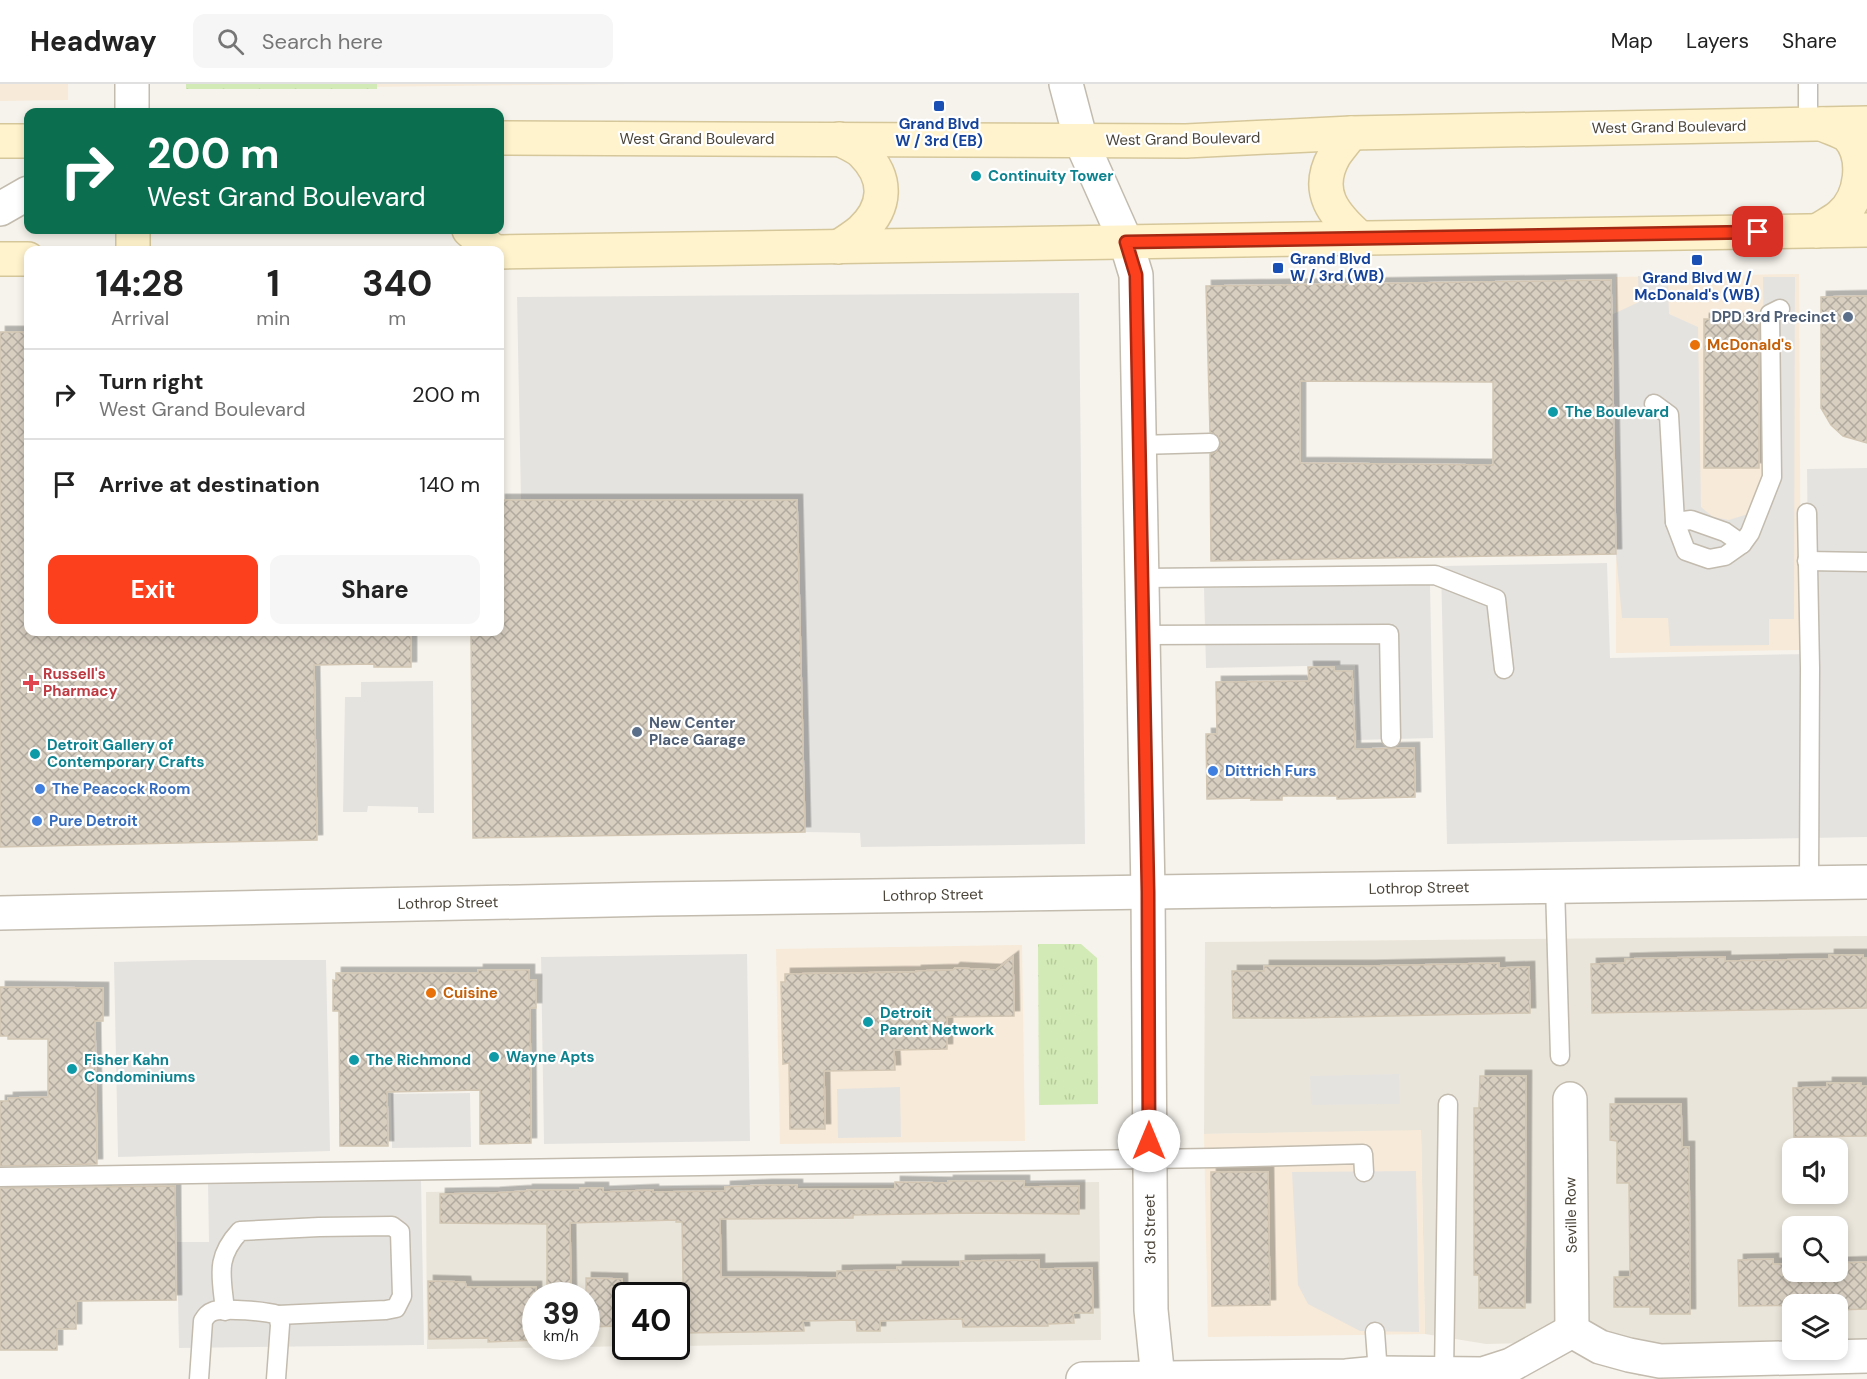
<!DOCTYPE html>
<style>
:root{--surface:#fff;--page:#f6f6f6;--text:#222;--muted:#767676;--line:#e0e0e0;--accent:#fc3f1d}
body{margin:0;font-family:"DM Sans",sans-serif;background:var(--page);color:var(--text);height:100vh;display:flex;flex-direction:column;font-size:22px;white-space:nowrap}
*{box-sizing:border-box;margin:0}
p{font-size:20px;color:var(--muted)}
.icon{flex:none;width:33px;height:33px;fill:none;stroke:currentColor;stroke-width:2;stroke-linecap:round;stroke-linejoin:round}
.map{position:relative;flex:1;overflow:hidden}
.drawer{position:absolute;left:24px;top:162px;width:480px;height:390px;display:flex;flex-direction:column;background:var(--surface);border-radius:12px;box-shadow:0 3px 9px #0003}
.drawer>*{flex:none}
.top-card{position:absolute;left:24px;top:24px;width:480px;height:126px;border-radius:12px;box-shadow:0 3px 9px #0003;background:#0b6e4f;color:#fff;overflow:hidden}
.controls{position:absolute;left:1782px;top:1054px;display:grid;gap:12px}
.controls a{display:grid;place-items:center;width:66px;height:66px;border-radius:12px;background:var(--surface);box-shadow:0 3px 9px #0003;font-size:30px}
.speed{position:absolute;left:522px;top:1198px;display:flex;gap:12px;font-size:30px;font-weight:700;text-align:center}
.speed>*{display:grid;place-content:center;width:78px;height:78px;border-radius:50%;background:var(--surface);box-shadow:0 3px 9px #0003;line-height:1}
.speed small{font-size:15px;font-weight:400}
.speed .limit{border:3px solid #111;border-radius:9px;background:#fff;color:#111}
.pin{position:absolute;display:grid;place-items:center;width:51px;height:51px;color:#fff;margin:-26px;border-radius:12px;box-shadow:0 3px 9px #0006}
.me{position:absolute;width:66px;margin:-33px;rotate:0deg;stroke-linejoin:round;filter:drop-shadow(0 0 4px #0008)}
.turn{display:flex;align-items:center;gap:21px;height:126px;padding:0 24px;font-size:27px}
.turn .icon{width:78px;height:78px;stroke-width:2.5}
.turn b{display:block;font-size:42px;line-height:51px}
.eta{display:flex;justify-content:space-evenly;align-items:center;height:102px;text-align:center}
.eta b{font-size:36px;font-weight:700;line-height:42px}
.button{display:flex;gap:12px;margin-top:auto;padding:12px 24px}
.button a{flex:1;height:69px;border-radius:12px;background:var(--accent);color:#fff;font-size:24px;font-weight:700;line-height:69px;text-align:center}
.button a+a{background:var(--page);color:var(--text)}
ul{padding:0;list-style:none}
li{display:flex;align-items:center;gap:18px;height:90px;padding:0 24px;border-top:2px solid var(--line)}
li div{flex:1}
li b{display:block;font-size:22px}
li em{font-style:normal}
header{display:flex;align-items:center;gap:36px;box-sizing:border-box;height:84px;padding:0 30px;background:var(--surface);border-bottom:2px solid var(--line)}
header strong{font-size:28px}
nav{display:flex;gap:33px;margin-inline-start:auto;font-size:21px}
.search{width:420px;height:54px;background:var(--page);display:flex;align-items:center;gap:15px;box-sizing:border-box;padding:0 21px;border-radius:12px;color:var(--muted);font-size:22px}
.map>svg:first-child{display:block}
</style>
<header>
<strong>Headway</strong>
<div class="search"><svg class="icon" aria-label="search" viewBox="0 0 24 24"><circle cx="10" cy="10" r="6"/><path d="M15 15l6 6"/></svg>Search here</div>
<nav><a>Map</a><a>Layers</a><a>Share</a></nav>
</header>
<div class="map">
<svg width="1867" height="1295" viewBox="0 0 1867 1295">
<defs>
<pattern id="grass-tufts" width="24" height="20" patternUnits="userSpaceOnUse" patternTransform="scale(1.5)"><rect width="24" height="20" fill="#d2eab5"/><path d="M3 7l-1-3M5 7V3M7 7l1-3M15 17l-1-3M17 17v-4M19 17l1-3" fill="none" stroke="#b6ca9c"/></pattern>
<pattern id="building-cross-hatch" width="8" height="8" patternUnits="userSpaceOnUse" patternTransform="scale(1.5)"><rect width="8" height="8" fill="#d8cfc1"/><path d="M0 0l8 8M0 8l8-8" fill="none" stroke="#b1aa9e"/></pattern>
<filter id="shadow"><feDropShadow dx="5.5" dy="-5.5" stdDeviation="0" flood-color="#0004"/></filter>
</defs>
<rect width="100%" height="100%" fill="#f6f3ec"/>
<g fill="#eae5da" fill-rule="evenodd">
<path d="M1867 852V1289L1638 1292V1256L1486 1260 1425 1250 1421 1047 1204 1050 1205 858ZM1792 1065H1838V1110H1792ZM1792 1143H1838V1188H1792ZM1792 1221H1838V1266H1792Z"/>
<path d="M1099 1098 1101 1256 677 1262 676 1212H626L625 1262 587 1263 586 1212H536V1263H582L427 1265 426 1108Z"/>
</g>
<g fill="#f7ead8">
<path d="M0 0H68V16L0 17Z"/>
<path d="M186 0H629L186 5Z"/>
<path d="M1799 190 1801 566 1616 569V193Z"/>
<path d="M1022 861 1025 1057 780 1060 776 865Z"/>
<path d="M1421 1046 1425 1250 1208 1253 1204 1050Z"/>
</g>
<g fill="url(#grass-tufts)">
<rect x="186" y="0" width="191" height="5"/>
<path d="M1038 860H1081L1097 874 1098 1020 1039 1021Z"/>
</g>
<g fill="#e5e3e0">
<path d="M1638 192 1668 196 1669 230 1698 243 1701 423 1713 433 1729 436 1751 429 1766 401 1763 193H1795L1794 535H1769V561L1670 562 1668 534H1622L1616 470 1611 231 1639 218Z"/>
<path d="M1079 209 1085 760 861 763 860 749 805 748 797 416H521L517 213Z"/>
<path d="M1867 384V753L1447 760 1441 482 1607 479 1610 574 1809 570 1807 385Z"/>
<path d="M1430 499 1433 654 1357 656 1355 581 1206 584 1204 504Z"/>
<path d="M433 597 434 729H418V723L368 722 367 728H343L345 613H361V598Z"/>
<path d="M747 870 750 1057 544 1060 541 873Z"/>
<path d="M192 876H326L330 1067 118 1073 114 878Z"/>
<path d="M1399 990 1400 1020 1311 1021 1310 992Z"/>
<path d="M900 1003 901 1053 838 1054 837 1005Z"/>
<path d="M470 1009 471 1063 392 1064 391 1010Z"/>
<path d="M1416 1087 1419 1248 1360 1247 1308 1220 1298 1201 1292 1088Z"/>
<path d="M421 1095 424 1261 179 1264 177 1158H209L208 1099Z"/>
</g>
<g fill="url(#building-cross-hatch)" stroke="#d3c7b4" stroke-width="1.5" fill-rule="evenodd" filter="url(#shadow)">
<path d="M1611 196 1616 470 1211 477 1210 370 1216 368 1221 359 1219 353 1210 348 1206 202ZM1300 297 1493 298V381L1300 379Z"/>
<path d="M1867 212V359L1843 352 1831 341 1821 324V213Z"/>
<path d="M1704 235 1759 236V384H1704Z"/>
<path d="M0 248H28V548H411V583H374V580L314 581 317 756 0 763Z"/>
<path d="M500 416H797L805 748 473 754 471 548H500Z"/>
<path d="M1308 583H1334V587H1352L1355 665 1414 664 1415 713 1337 715V712H1282V716H1251L1252 714 1207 715 1206 650H1217L1216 598 1309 597Z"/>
<path d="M1829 871H1863V874H1867V924L1592 929 1591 880 1625 879V875L1658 874 1725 873V877L1829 875Z"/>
<path d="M1013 873 1014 932 947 933V965L894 966 895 986 824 987 825 1045H790L789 979 783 980 781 898H785V890L916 888V887L953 886 955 884 996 886Z"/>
<path d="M1499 879V884L1529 883 1530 929 1299 934H1233L1232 887H1264V882H1369Z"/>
<path d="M478 886H529V896H536V924H530L531 1059 480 1060V1006L387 1008 388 1062H340L339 927H333V896L336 897V889H478Z"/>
<path d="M0 903 103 904V937H95L97 1080 0 1082V1017H8V1014L48 1013V955H8V952H0Z"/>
<path d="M1480 992H1526L1525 1224H1479V1191H1474V1024H1479Z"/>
<path d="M1827 999H1861V1002H1867V1052L1794 1053 1793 1004 1827 1003Z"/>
<path d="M1610 1020H1681L1682 1063H1689L1690 1230H1650V1223H1614V1193H1630L1629 1099H1617V1057L1610 1056Z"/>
<path d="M1211 1088H1268L1270 1221 1212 1222Z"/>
<path d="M948 1097H1024V1103L1079 1102V1130L973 1129 853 1131V1134L720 1135 721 1193 837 1194V1187L897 1186V1183H960V1177L1039 1176V1185L1092 1184 1093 1229H1073L1074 1239 1048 1240V1242L963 1243 962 1235 880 1237V1247H857L856 1236 803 1237 804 1247 684 1249 682 1138H676V1136L570 1139 571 1212H547V1140L440 1139V1110L494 1109 527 1107V1106H580V1104H603V1108L653 1106V1108L725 1107V1103L766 1101H797V1105H895V1098L948 1099Z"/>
<path d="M175 1102 176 1216 76 1217V1245H57V1266H0V1104Z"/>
<path d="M1773 1175V1180H1792V1188H1838V1179L1867 1178V1225L1838 1226V1221L1739 1222 1738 1176Z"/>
<path d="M586 1194 622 1195V1242L586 1243Z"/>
<path d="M428 1197 465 1198 466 1203H536V1256L488 1258V1254L429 1255Z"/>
</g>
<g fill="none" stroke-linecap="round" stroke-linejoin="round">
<defs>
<g id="service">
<path d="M1808 0V40"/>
<path d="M1654 320 1669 331 1675 438 1686 467 1709 475 1725 472 1742 460 1750 449 1772 393 1770 230 1780 225"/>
<path d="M1139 361 1210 359"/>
<path d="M1807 429 1810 584 1809 799"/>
<path d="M1675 438 1691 436 1725 448 1742 460"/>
<path d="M1807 477 1867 478"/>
<path d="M1142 494 1435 491 1496 515 1504 585"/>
<path d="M1143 551 1389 550 1391 654"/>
<path d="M1555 802 1560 972"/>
<path d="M0 1093 1213 1074 1363 1070 1364 1088"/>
<path d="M225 1227C222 1193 214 1175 240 1147L319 1143 392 1142 400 1148 402 1212 396 1224 386 1226 278 1231"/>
<path d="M1375 1248 1378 1289"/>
<path d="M1444 1290 1448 1020"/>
<path d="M199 1295 203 1237C206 1232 208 1229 214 1227 226 1224 265 1227 278 1231L280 1241 276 1295"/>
</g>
<g id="minor">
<path d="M0 829 655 815 1867 798"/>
<path d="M1570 1015 1572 1247"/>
<path d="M1572 1247 1600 1263 1629 1271 1660 1277 1867 1272"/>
<path d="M1083 1295 1346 1292 1378 1289 1483 1290 1511 1281 1572 1247"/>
</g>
<g id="tertiary">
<path d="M1066 0 1081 57 1126 158 1136 191 1148 808 1151 1226 1158 1295"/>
<path d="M132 28V0"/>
<path d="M0 125 28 109"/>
</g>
<g id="secondary">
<path d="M1351 49C1346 57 1339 64 1334 72 1314 108 1334 131 1360 154"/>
<path d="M500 54 1186 57 1351 49 1867 39"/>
<path d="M0 57H28"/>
<path d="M133 146V166"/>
<path d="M469 146 492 166"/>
<path d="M1817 147C1824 142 1833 138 1840 132 1862 114 1867 73 1848 52 1841 47 1830 44 1822 40"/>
<path d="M838 163C846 158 854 153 861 147 887 123 888 94 863 69 857 63 847 59 839 55"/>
<path d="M500 168 1867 146"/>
<path d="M0 175H28"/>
</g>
</defs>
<use href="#service" stroke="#c2bbae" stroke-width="21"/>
<use href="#minor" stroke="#c2bbae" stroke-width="36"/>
<use href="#tertiary" stroke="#c2bbae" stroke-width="36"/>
<use href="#secondary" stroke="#d6c79b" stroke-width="36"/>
<use href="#service" stroke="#fff" stroke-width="18"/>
<use href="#minor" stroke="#fff" stroke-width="33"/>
<use href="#tertiary" stroke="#fff" stroke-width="33"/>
<use href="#secondary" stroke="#fff3cd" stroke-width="33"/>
</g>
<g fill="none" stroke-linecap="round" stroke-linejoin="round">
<defs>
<path id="route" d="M1149 1057 1148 808 1136 191 1126 158 1758 148"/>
</defs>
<use href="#route" stroke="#a42913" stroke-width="15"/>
<use href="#route" stroke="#fc3f1d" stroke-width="10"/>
</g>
<g fill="#1a4fb4" stroke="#fff" stroke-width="2">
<rect x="933" y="16" width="12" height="12" rx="3"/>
<rect x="1691" y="170" width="12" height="12" rx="3"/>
<rect x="1272" y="178" width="12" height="12" rx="3"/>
</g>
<g fill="#0f9aa8" stroke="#fff" stroke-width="2">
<circle cx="976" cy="92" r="6"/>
<circle cx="1553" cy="328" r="6"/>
<circle cx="35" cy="670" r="6"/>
<circle cx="868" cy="938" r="6"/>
<circle cx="494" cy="973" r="6"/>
<circle cx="354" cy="976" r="6"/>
<circle cx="72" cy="985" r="6"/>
</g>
<g fill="#5c6f8a" stroke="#fff" stroke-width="2">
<circle cx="1848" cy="233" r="6"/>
<circle cx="637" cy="648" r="6"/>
</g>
<g fill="#e8710a" stroke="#fff" stroke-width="2">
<circle cx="1695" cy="261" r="6"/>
<circle cx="431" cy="909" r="6"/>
</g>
<path fill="#e0444e" stroke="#fff" stroke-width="2" d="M28 590h6v6h6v6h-6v6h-6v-6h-6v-6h6z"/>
<g fill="#3f7fe0" stroke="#fff" stroke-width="2">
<circle cx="1213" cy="687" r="6"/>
<circle cx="40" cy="705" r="6"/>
<circle cx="37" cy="737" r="6"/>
</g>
<g text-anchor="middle" stroke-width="4.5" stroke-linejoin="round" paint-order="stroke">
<g font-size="15" font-weight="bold" fill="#164399" stroke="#fff">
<text x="939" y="45">Grand Blvd<tspan x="939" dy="17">W / 3rd (EB)</tspan></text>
<text x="1290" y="180" text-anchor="start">Grand Blvd<tspan x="1290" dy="17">W / 3rd (WB)</tspan></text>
<text x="1697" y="199">Grand Blvd W /<tspan x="1697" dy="17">McDonald's (WB)</tspan></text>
</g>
<g font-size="15" fill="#4b4439" stroke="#fff">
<text transform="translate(1669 43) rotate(-1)" y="5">West Grand Boulevard</text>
<text x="697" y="60">West Grand Boulevard</text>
<text transform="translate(1183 55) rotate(-1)" y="5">West Grand Boulevard</text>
<text transform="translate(1419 804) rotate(-1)" y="5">Lothrop Street</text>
<text transform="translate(933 811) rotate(-1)" y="5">Lothrop Street</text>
<text transform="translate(448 819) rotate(-1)" y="5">Lothrop Street</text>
<text transform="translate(1571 1131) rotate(-91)" y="5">Seville Row</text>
<text transform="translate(1150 1145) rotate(-91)" y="5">3rd Street</text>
</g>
<g font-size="15" font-weight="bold" fill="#0d838f" stroke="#fff" text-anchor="start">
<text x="988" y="97">Continuity Tower</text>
<text x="1565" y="333">The Boulevard</text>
<text x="47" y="666">Detroit Gallery of<tspan x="47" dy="17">Contemporary Crafts</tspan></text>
<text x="880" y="934">Detroit<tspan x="880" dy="17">Parent Network</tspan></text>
<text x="506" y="978">Wayne Apts</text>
<text x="84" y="981">Fisher Kahn<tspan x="84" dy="17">Condominiums</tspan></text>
<text x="366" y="981">The Richmond</text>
</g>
<g font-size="15" font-weight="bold" fill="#4e5e75" stroke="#fff" text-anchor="end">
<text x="1836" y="238">DPD 3rd Precinct</text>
<text x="649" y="644" text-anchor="start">New Center<tspan x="649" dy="17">Place Garage</tspan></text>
</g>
<g font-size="15" font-weight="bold" fill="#c56008" stroke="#fff" text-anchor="start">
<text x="1707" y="266">McDonald's</text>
<text x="443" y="914">Cuisine</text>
</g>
<g font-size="15" font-weight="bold" fill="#be3a42" stroke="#fff" text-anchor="start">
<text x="43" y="595">Russell's<tspan x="43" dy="17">Pharmacy</tspan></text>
</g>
<g font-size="15" font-weight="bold" fill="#366cbe" stroke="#fff" text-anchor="start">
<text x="1225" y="692">Dittrich Furs</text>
<text x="52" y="710">The Peacock Room</text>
<text x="49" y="742">Pure Detroit</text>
</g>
</g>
</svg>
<div class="controls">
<a><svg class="icon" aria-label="sound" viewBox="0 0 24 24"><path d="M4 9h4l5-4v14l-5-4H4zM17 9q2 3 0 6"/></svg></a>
<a><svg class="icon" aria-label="search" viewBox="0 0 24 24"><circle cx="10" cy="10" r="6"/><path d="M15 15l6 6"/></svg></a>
<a><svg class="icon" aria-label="layers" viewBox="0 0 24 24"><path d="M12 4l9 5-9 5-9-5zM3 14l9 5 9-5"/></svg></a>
</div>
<div class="speed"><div>39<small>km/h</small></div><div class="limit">40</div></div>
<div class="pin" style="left:1758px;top:148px;background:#d93025"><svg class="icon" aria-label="arrive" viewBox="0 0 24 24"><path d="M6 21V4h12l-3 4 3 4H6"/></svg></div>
<svg class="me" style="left:1149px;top:1057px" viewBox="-20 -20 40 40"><circle r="19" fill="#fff"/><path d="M0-13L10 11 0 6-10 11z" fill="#fc3f1d"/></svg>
<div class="top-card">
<div class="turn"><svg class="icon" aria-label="right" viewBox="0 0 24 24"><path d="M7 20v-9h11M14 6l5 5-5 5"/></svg><div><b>200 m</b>West Grand Boulevard</div></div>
</div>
<section class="drawer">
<div class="eta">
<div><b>14:28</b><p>Arrival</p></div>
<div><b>1</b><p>min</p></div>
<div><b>340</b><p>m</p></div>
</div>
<ul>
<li><svg class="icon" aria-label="right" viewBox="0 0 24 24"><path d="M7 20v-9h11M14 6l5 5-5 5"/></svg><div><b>Turn right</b><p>West Grand Boulevard</p></div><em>200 m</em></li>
<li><svg class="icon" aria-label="arrive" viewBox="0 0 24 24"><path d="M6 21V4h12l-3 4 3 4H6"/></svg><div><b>Arrive at destination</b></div><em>140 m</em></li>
</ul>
<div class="button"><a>Exit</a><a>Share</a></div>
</section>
</div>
